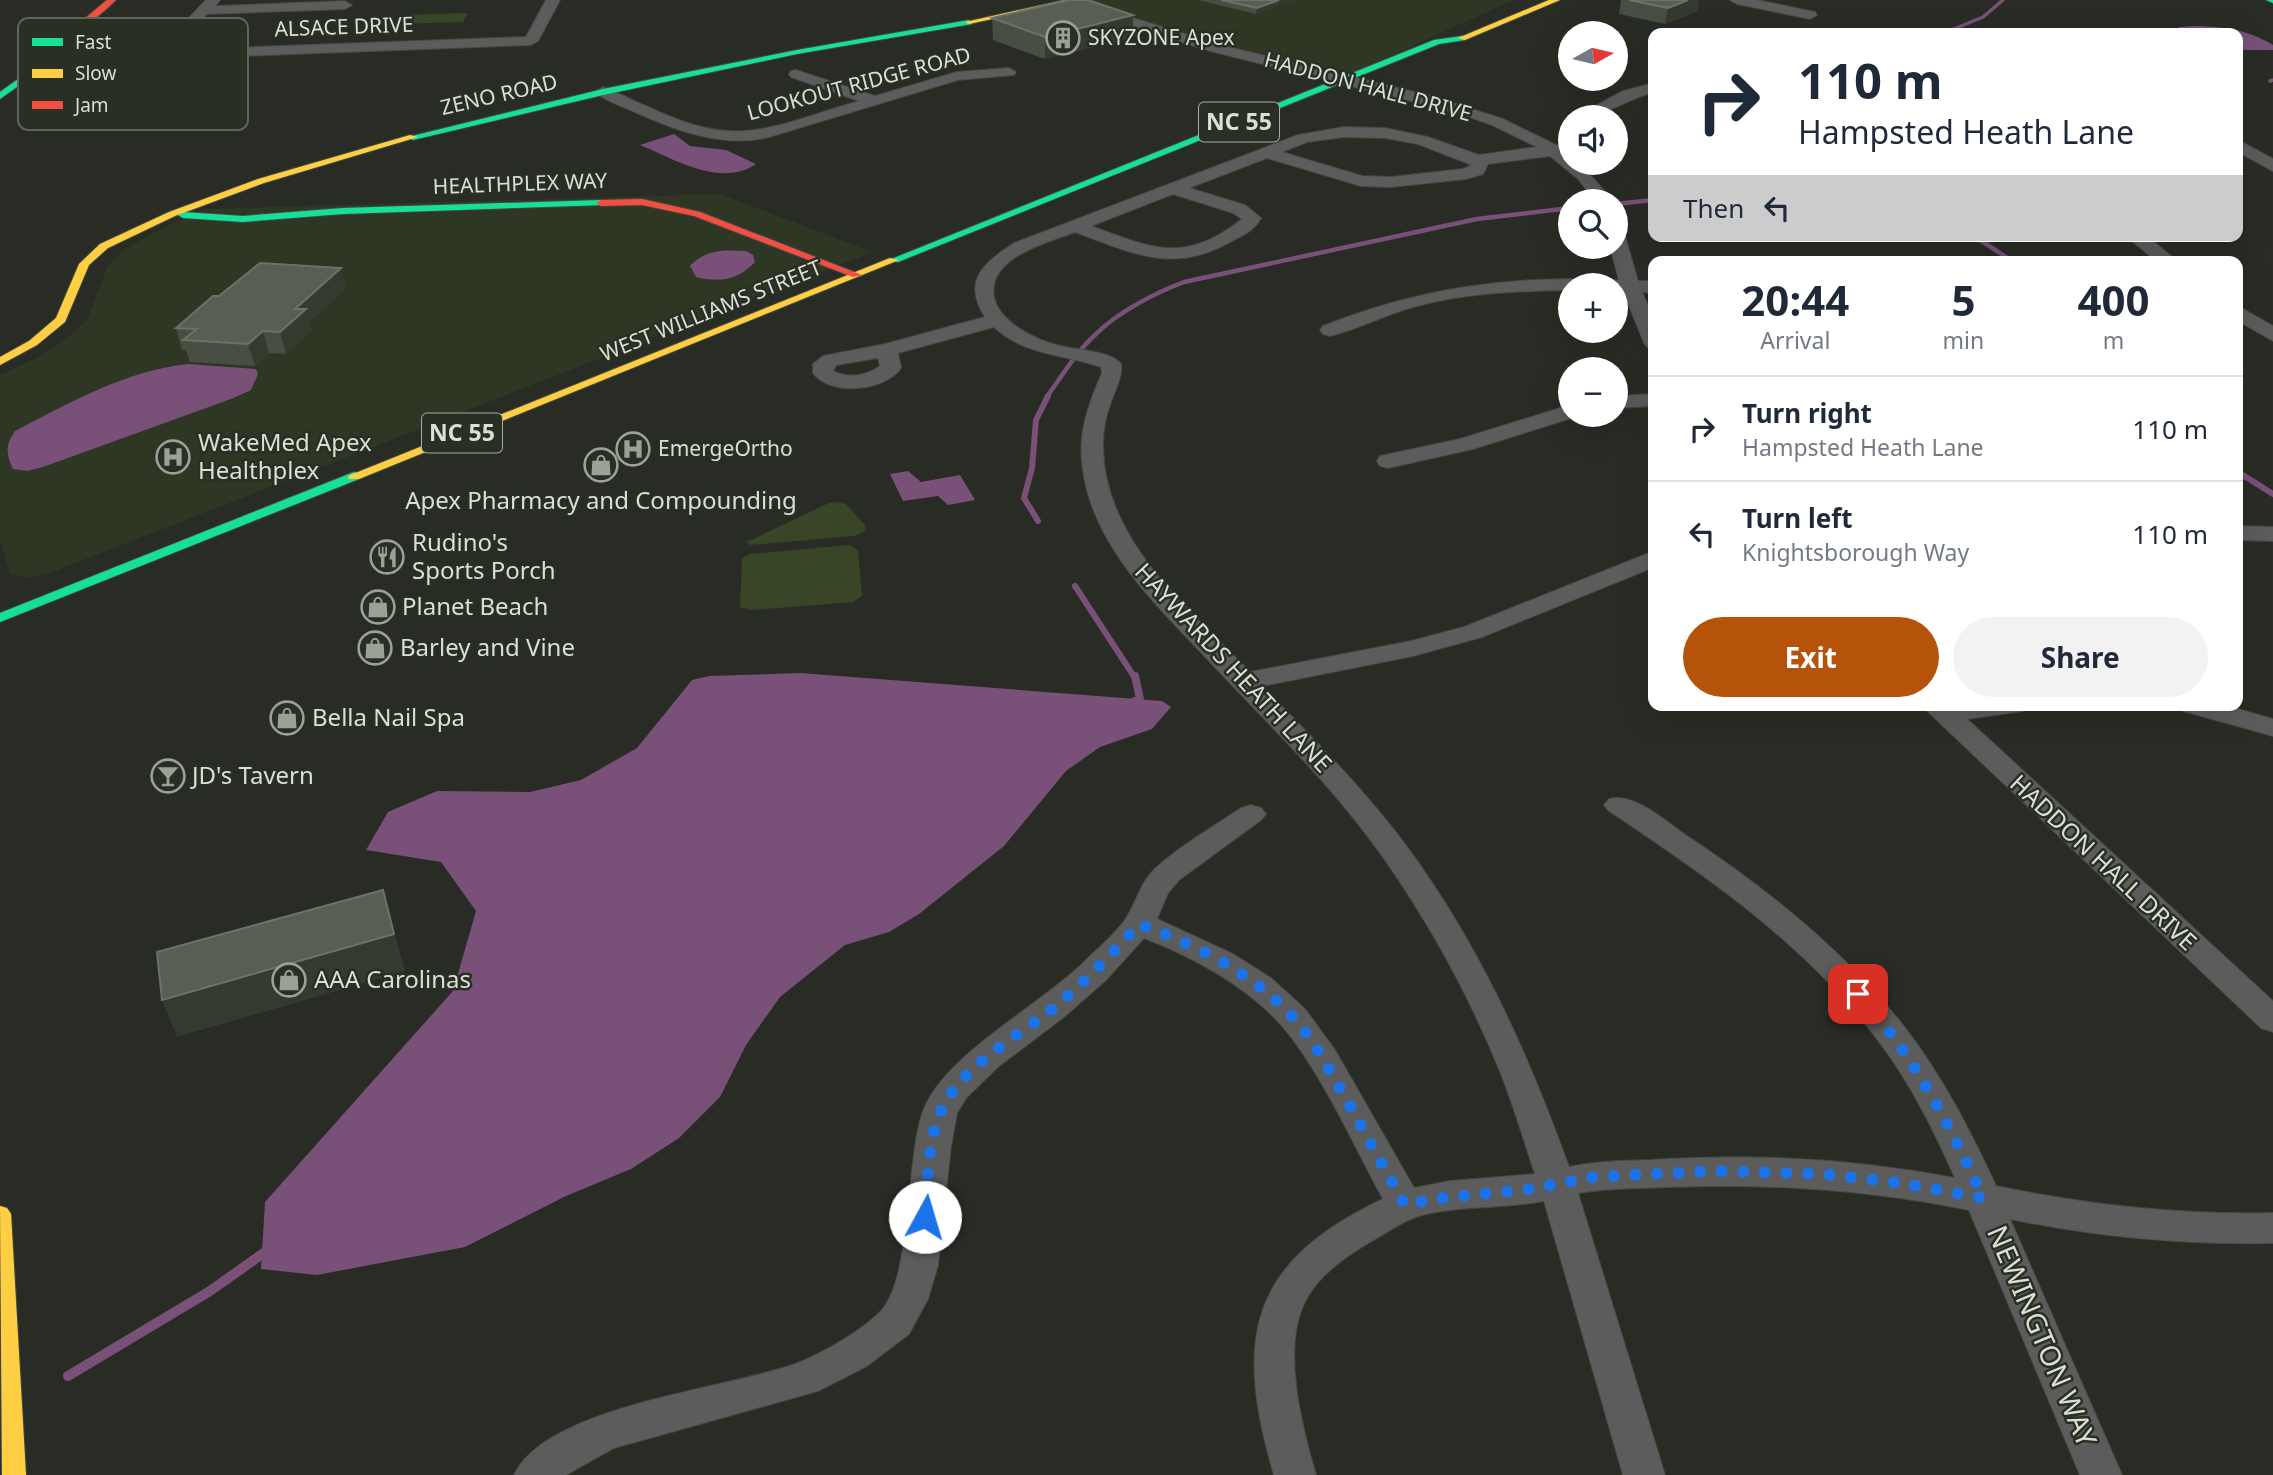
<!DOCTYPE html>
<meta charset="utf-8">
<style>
:root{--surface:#fff;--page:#f2f2f3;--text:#1f2937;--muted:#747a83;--line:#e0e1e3;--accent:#b45309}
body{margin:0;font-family:"Noto Sans",sans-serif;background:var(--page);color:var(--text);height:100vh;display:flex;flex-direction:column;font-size:26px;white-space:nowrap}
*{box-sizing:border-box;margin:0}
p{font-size:23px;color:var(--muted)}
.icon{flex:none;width:38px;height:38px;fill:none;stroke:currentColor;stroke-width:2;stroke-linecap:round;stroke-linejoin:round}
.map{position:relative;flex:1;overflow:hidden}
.sheet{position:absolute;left:1648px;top:256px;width:595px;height:455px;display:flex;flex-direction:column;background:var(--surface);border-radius:14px;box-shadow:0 7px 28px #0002}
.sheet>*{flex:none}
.top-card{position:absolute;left:1648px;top:28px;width:595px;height:214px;border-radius:14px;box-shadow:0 7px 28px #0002;background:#fff;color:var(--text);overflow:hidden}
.needle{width:46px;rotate:82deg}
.tools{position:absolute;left:1558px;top:21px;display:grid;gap:14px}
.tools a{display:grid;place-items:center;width:70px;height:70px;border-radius:50%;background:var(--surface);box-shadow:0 7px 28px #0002;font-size:35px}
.pin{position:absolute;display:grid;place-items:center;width:60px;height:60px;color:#fff;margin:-30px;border-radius:14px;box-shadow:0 4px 10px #0006}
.me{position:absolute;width:77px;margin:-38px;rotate:6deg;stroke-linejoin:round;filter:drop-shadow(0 0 5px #0008)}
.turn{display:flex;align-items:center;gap:24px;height:147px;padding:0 35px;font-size:32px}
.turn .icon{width:91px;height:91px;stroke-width:2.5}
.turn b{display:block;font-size:49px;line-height:60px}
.then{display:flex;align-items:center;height:66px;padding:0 35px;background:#0003;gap:14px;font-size:26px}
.eta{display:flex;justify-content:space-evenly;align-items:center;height:119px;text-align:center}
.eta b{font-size:42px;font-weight:700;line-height:49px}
.action{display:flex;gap:14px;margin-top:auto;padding:14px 35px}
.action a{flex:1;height:80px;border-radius:42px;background:var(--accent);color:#fff;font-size:28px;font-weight:700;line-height:80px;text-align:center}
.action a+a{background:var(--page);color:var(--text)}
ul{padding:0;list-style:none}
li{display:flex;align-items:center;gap:21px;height:105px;padding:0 35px;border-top:2px solid var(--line)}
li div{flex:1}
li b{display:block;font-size:26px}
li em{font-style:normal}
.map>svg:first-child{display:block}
</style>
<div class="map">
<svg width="2273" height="1475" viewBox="0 0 2273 1475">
<rect width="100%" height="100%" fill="#292c25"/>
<g fill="#2e3624">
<path d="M1076 0H1514L1343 77 1194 42Z"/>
<path d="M720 194 873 252 50 573 25 578 10 573 0 540V375L40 356 72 334 87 320 107 267 122 251 153 233 204 209Z"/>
</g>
<g fill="#384526">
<path d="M468 13 463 22 396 24 403 15Z"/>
<path d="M839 502 846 504 866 526 864 532 854 536 750 545 747 542 829 503Z"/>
<path d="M849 545 858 550 862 596 853 602 751 610 740 607 742 558 750 554Z"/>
</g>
<g fill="#785078">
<path d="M2195 26C2221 26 2250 30 2273 45V50H2238V33L2177 32 2179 27Z"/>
<path d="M674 134 690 146 726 150 756 164C721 188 674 159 640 145Z"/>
<path d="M746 251 753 255 755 262C738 280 720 283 696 277L690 266C705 249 725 250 746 251Z"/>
<path d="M188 364 256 369 258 374 251 390 231 399 43 467 27 471 13 469C6 455 5 445 15 431 71 402 125 371 188 364Z"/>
<path d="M908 471 921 482 960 475 975 500 948 505 938 496 903 501 890 474Z"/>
<path d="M800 673 1162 701 1171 707 1152 729 1100 747 1066 771 1004 846 919 914 889 932 845 945 780 997 746 1045 720 1097 679 1138 631 1169 566 1196 465 1247 317 1275 261 1269 265 1202 453 991 476 911 441 862 366 850 388 812 437 791 530 792 581 780 637 748 692 680 709 676Z"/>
</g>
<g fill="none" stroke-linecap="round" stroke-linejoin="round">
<g stroke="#785078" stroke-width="3.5">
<path d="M1944 33 1983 17 2003 0"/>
<path d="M2270 81 2273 80"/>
</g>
<g stroke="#785078" stroke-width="4.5">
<path d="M1615 204 1654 200"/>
<path d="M1974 236 2012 261"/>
<path d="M1046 398C1062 376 1076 352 1096 334 1118 312 1155 293 1184 282L1477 219 1570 208"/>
</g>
<g stroke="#785078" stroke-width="6">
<path d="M2238 472 2273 494"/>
<path d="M1038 521 1024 498 1032 468 1036 420 1048 396"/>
<path d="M1075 586 1135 678"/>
</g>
<path stroke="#785078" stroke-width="8" d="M1131 703 1140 699 1135 676"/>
<path stroke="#785078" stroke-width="10" d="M68 1376 210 1291 268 1250"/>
<defs>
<g id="street">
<path d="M206 0H220L215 6 345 1 352 5 345 9 207 14 174 50 526 37 546 0H560L538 41 531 45 53 63 46 59 53 55 157 51Z"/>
<path d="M1730 0H1757L1815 12 1817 15 1810 19 1737 4Z"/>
<path d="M1098 7 1220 45 1435 97 1503 119 1556 145 1570 143V163H1579L1610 197 1612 201H1595L1578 179 1550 156 1488 164 1483 174 1466 179 1391 187 1361 186 1267 158 1189 188 1245 205 1261 218C1255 230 1243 235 1232 241 1174 275 1132 253 1075 232 1047 243 987 257 994 297 999 323 1038 341 1061 346 1076 350 1112 351 1121 364 1123 378 1114 391 1110 405 1105 418 1103 433 1103 447 1104 541 1190 610 1250 672L1411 641 1464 627 1654 551V567L1482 637 1413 656 1262 686C1312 737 1362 787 1405 844 1479 944 1527 1051 1569 1167 1596 1161 1622 1161 1650 1160 1752 1153 1855 1159 1955 1178 1935 1133 1913 1088 1883 1047 1811 948 1710 878 1609 811L1604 805 1609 799C1635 792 1666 822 1687 836 1769 890 1846 952 1906 1029 1943 1077 1971 1132 1996 1186 2088 1205 2179 1215 2273 1213V1243C2184 1245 2097 1237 2010 1219L2122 1475H2080L1969 1210C1870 1190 1771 1183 1670 1187 1639 1188 1608 1188 1578 1193L1665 1475H1623L1544 1201C1503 1209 1462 1205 1422 1215 1403 1220 1387 1233 1370 1242 1347 1256 1320 1274 1307 1298 1280 1345 1302 1427 1316 1475H1274C1234 1338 1248 1263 1383 1199 1354 1146 1321 1072 1283 1027 1247 986 1195 958 1144 938L1106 980 1064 1017 999 1066 967 1097 957 1113 951 1146 938 1265 928 1299 909 1334 867 1366 818 1391 614 1448 566 1475H514C546 1406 726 1389 795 1364 821 1354 862 1331 881 1311 912 1277 906 1162 922 1114 941 1056 1040 1006 1084 962 1097 949 1114 935 1125 920 1137 902 1140 881 1158 866 1183 844 1213 827 1241 808L1251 805 1261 808 1266 814 1261 820 1179 880 1168 893 1157 919 1233 954 1271 978 1305 1009 1335 1050 1414 1188 1450 1181 1535 1174C1524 1141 1514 1107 1501 1074 1471 999 1431 926 1385 860 1336 789 1272 728 1213 665 1161 609 1094 550 1083 470 1077 435 1088 405 1102 373L1101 367C1064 354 1025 356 994 327L898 353 901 368C885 391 831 397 813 373V364L823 356 885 344 985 317C962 281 983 263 1014 243L1298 135 1344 127 1385 128 1428 137 1479 155 1537 147 1492 125 1458 113 1210 51 1093 14V8ZM1344 137 1385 138 1418 144 1472 165 1463 169 1391 177 1362 176 1282 152 1307 142ZM1173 194 1233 213 1242 219C1185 264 1153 249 1091 226ZM878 358 880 366C866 376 848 379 833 371L836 365Z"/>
<path d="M1009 68 1016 72 1014 75 958 80 769 137C721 149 673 129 630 110 619 105 604 100 595 92L603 87 608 89C651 107 697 135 745 131 783 128 822 111 859 101L791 77 789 74 791 71 796 70 875 96 957 72Z"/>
<path d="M1654 83V92C1627 99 1603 118 1575 117L1623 91Z"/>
<path d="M2238 140 2273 159V171L2238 152Z"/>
<path d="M1615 228 1624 233 1638 281H1654V293L1642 292 1654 319V349L1647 347 1644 343 1623 291H1615V285H1570V290C1517 291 1464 293 1413 307 1385 315 1358 329 1330 336L1323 334 1320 330 1323 326C1422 287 1513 275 1619 280L1610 247H1615Z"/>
<path d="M2126 236H2147L2177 261H2156Z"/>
<path d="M2238 306 2273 326V341L2238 321Z"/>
<path d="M1654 394V406L1615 408V396Z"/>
<path d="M1570 405V415L1578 416 1473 449 1388 468 1380 466 1377 461 1380 456 1460 439Z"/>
<path d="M2238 526 2273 527V541L2238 540Z"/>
<path d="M1921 705H2028L2024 711 1967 719 2273 1001V1032L2261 1028Z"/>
<path d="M2179 705H2224L2273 719V736L2183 711Z"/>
</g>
<g id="fast">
<path d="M2266 0H2273V3Z"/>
<path d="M969 20 972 24 797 54 603 95 413 140 408 137 603 89 797 50Z"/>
<path d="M1462 36 1465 40 1439 44 898 262 889 260 1434 40Z"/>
<path d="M49 57 56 59 0 99V92Z"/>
<path d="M601 200 604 201V205L343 214 243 222 183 218 178 215 183 212 243 216 343 208Z"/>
<path d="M354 472 359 473V479L0 622V613Z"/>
</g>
<g id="slow">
<path d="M1065 0H1080L969 24 965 22Z"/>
<path d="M1549 0H1560L1465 40 1458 38Z"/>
<path d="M410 135 418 137 264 183 175 216 108 248 89 265 65 322 37 345 0 365V357L29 341 56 318 79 264 100 244 169 212 258 179Z"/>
<path d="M890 258 899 260 359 479H349L348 476Z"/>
<path d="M0 1206 7 1208 11 1214 26 1475H2Z"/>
</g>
<g id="jam">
<path d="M107 0H116C90 26 59 42 33 67L35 73H29L26 65 51 41 64 36Z"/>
<path d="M642 199 700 212 862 275 853 277 694 216 642 205 601 206 596 203 601 200Z"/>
</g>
</defs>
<use href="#street" stroke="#454842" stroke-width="2"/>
<use href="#fast" stroke="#454842" stroke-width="2"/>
<use href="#slow" stroke="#454842" stroke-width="2"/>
<use href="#jam" stroke="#454842" stroke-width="2"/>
<use href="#street" fill="#5d5c5c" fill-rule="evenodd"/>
<use href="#fast" fill="#16e098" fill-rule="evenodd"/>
<use href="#slow" fill="#ffcf43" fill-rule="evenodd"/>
<use href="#jam" fill="#f24e42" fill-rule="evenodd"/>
</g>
<g fill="#484e41">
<path d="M1198 0H1293L1256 14Z"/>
<path d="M1621 0H1699L1697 11 1665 24 1619 14Z"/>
<path d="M1133 15V37L1045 59 993 40 992 18Z"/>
<path d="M341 268 346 289 309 322 312 330 286 354 269 353 255 366 190 362 186 350H182L176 328Z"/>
</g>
<g fill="#353a2f">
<path d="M1279 0H1293L1256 14 1257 8Z"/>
<path d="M1688 0H1699L1697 11 1665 24 1668 8Z"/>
<path d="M1133 15V37L1045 59V37Z"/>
<path d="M341 268 346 289 309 322 312 330 286 354 280 332 295 309Z"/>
<path d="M263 331 269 353 255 366 248 344Z"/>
<path d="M383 890 405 971 177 1037 162 1000Z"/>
</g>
<g fill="#585e51" stroke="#6c7266" stroke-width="2">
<path d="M1069 0H1088L1133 15 1045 37 992 18Z"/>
<path d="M1221 0H1279L1257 8Z"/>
<path d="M1629 0H1688L1668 8Z"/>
<path d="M260 263 341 268 295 309H306L280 332 263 331 248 344 183 340 197 329 176 328 213 296H219Z"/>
<path d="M383 890 394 934 162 1000 157 952Z"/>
</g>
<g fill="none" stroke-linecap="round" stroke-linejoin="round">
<path stroke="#1a73e8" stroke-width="12" stroke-dasharray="0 21.6" d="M925 1217C928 1184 927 1142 941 1111 962 1066 1013 1040 1051 1010 1083 984 1112 954 1139 924 1196 945 1251 972 1293 1017 1316 1043 1331 1073 1348 1102 1367 1137 1386 1171 1405 1205L1434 1199 1530 1189 1593 1177 1712 1171 1824 1174 1900 1183 1983 1198C1950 1125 1913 1054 1858 994"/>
</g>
<defs>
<symbol id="building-ring" viewBox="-11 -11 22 22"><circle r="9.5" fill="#292f22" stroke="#9da098" stroke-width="1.5"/><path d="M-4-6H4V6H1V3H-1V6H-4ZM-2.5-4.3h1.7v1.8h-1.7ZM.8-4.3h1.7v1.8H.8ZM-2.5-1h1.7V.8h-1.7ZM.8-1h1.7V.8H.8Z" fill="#9da098"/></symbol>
<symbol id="hospital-ring" viewBox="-11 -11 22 22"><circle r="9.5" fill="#292f22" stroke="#9da098" stroke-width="1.5"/><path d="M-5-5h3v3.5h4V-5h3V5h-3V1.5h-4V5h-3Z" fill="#9da098"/></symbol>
<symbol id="shop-ring" viewBox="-11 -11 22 22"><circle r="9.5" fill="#292f22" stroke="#9da098" stroke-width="1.5"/><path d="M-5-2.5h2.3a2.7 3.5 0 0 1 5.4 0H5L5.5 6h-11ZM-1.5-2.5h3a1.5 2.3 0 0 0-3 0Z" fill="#9da098"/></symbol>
<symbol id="restaurant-ring" viewBox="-11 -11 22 22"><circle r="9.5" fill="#292f22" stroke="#9da098" stroke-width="1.5"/><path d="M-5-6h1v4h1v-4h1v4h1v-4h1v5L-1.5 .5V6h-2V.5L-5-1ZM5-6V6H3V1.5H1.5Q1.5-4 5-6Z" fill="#9da098"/></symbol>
<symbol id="bar-ring" viewBox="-11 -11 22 22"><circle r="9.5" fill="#292f22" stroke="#9da098" stroke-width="1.5"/><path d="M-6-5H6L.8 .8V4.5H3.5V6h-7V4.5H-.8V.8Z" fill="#9da098"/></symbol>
</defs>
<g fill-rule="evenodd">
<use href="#building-ring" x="1044" y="19" width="38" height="38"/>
<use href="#hospital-ring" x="614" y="430" width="38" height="38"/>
<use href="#hospital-ring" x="154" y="438" width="38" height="38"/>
<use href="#shop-ring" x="582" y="446" width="38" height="38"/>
<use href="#restaurant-ring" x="368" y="538" width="38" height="38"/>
<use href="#shop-ring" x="359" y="588" width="38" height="38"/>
<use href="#shop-ring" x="356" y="629" width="38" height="38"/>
<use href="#shop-ring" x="268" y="699" width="38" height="38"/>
<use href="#bar-ring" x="149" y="757" width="38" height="38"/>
<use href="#shop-ring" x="270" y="961" width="38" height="38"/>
</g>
<g text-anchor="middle" stroke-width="5" stroke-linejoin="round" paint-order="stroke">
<g font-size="21" fill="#dbdfd6" stroke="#292f22">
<text transform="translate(344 27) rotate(-2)" y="7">ALSACE DRIVE</text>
<text transform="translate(859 84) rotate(-15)" y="7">LOOKOUT RIDGE ROAD</text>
<text transform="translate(1368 87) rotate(15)" y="7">HADDON HALL DRIVE</text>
<text transform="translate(499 95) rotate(-13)" y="7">ZENO ROAD</text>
<text transform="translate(520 184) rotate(-2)" y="7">HEALTHPLEX WAY</text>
<text transform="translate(711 311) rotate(-22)" y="7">WEST WILLIAMS STREET</text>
</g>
<g font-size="21" fill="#dbdfd6" stroke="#292f22" text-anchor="start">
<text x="1088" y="45">SKYZONE Apex</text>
<text x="658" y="456">EmergeOrtho</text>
</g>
<g fill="#292f22" stroke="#a6aaa0" stroke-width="2">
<rect x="1199" y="102.5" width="80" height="39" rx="5"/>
<rect x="422" y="413.5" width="80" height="39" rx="5"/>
</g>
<g font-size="23" font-weight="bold" fill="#dbdfd6">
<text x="1239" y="130">NC 55</text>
<text x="462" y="441">NC 55</text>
</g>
<g font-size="24" fill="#dbdfd6" stroke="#292f22" text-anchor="start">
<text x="198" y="451">WakeMed Apex<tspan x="198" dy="28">Healthplex</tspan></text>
<text x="601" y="509" text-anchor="middle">Apex Pharmacy and Compounding</text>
<text x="412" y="551">Rudino's<tspan x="412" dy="28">Sports Porch</tspan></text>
<text x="402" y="615">Planet Beach</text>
<text x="400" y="656">Barley and Vine</text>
<text x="312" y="726">Bella Nail Spa</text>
<text x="192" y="784">JD's Tavern</text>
<text x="314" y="988">AAA Carolinas</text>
</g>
<g font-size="24" fill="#dbdfd6" stroke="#292f22">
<text transform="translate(1233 668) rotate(47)" y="8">HAYWARDS HEATH LANE</text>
<text transform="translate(2103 863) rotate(43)" y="8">HADDON HALL DRIVE</text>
</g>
<g font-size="28" fill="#dbdfd6" stroke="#292f22">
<text transform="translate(2042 1336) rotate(67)" y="10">NEWINGTON WAY</text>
</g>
</g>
<rect x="18" y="18" width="230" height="112" rx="10" fill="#292f22" stroke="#5e6458" stroke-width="2"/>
<rect x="32" y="38" width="31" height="8" fill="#16e098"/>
<rect x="32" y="69" width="31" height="9" fill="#ffcf43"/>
<rect x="32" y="101" width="31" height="8" fill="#f24e42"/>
<g font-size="19" fill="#dbdfd6">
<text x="75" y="49">Fast</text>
<text x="75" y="80">Slow</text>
<text x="75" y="112">Jam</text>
</g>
</svg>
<div class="tools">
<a><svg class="needle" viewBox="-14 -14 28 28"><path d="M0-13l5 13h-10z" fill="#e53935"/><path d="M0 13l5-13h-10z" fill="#747a83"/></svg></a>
<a><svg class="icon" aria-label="sound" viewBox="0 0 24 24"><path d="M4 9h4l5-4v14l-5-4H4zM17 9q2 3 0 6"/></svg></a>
<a><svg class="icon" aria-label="search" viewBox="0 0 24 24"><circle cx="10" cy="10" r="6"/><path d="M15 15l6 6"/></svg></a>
<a>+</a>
<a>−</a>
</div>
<div class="pin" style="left:1858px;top:994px;background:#d93025"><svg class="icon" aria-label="arrive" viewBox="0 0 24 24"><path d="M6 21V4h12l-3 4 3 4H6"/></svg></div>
<svg class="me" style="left:925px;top:1217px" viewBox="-20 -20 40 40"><circle r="19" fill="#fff"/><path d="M0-13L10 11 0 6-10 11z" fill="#1a73e8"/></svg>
<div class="top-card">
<div class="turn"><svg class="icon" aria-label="right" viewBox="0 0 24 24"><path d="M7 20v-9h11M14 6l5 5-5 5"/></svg><div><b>110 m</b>Hampsted Heath Lane</div></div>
<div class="then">Then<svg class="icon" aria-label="left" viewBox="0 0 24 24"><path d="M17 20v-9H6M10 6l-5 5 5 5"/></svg></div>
</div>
<section class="sheet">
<div class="eta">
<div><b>20:44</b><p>Arrival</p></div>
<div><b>5</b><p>min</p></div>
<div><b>400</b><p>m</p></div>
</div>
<ul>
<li><svg class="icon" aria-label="right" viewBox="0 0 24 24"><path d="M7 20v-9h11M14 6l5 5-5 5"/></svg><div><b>Turn right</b><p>Hampsted Heath Lane</p></div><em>110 m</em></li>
<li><svg class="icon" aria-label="left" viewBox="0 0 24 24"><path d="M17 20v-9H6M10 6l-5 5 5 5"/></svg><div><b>Turn left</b><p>Knightsborough Way</p></div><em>110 m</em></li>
</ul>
<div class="action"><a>Exit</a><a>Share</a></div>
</section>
</div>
